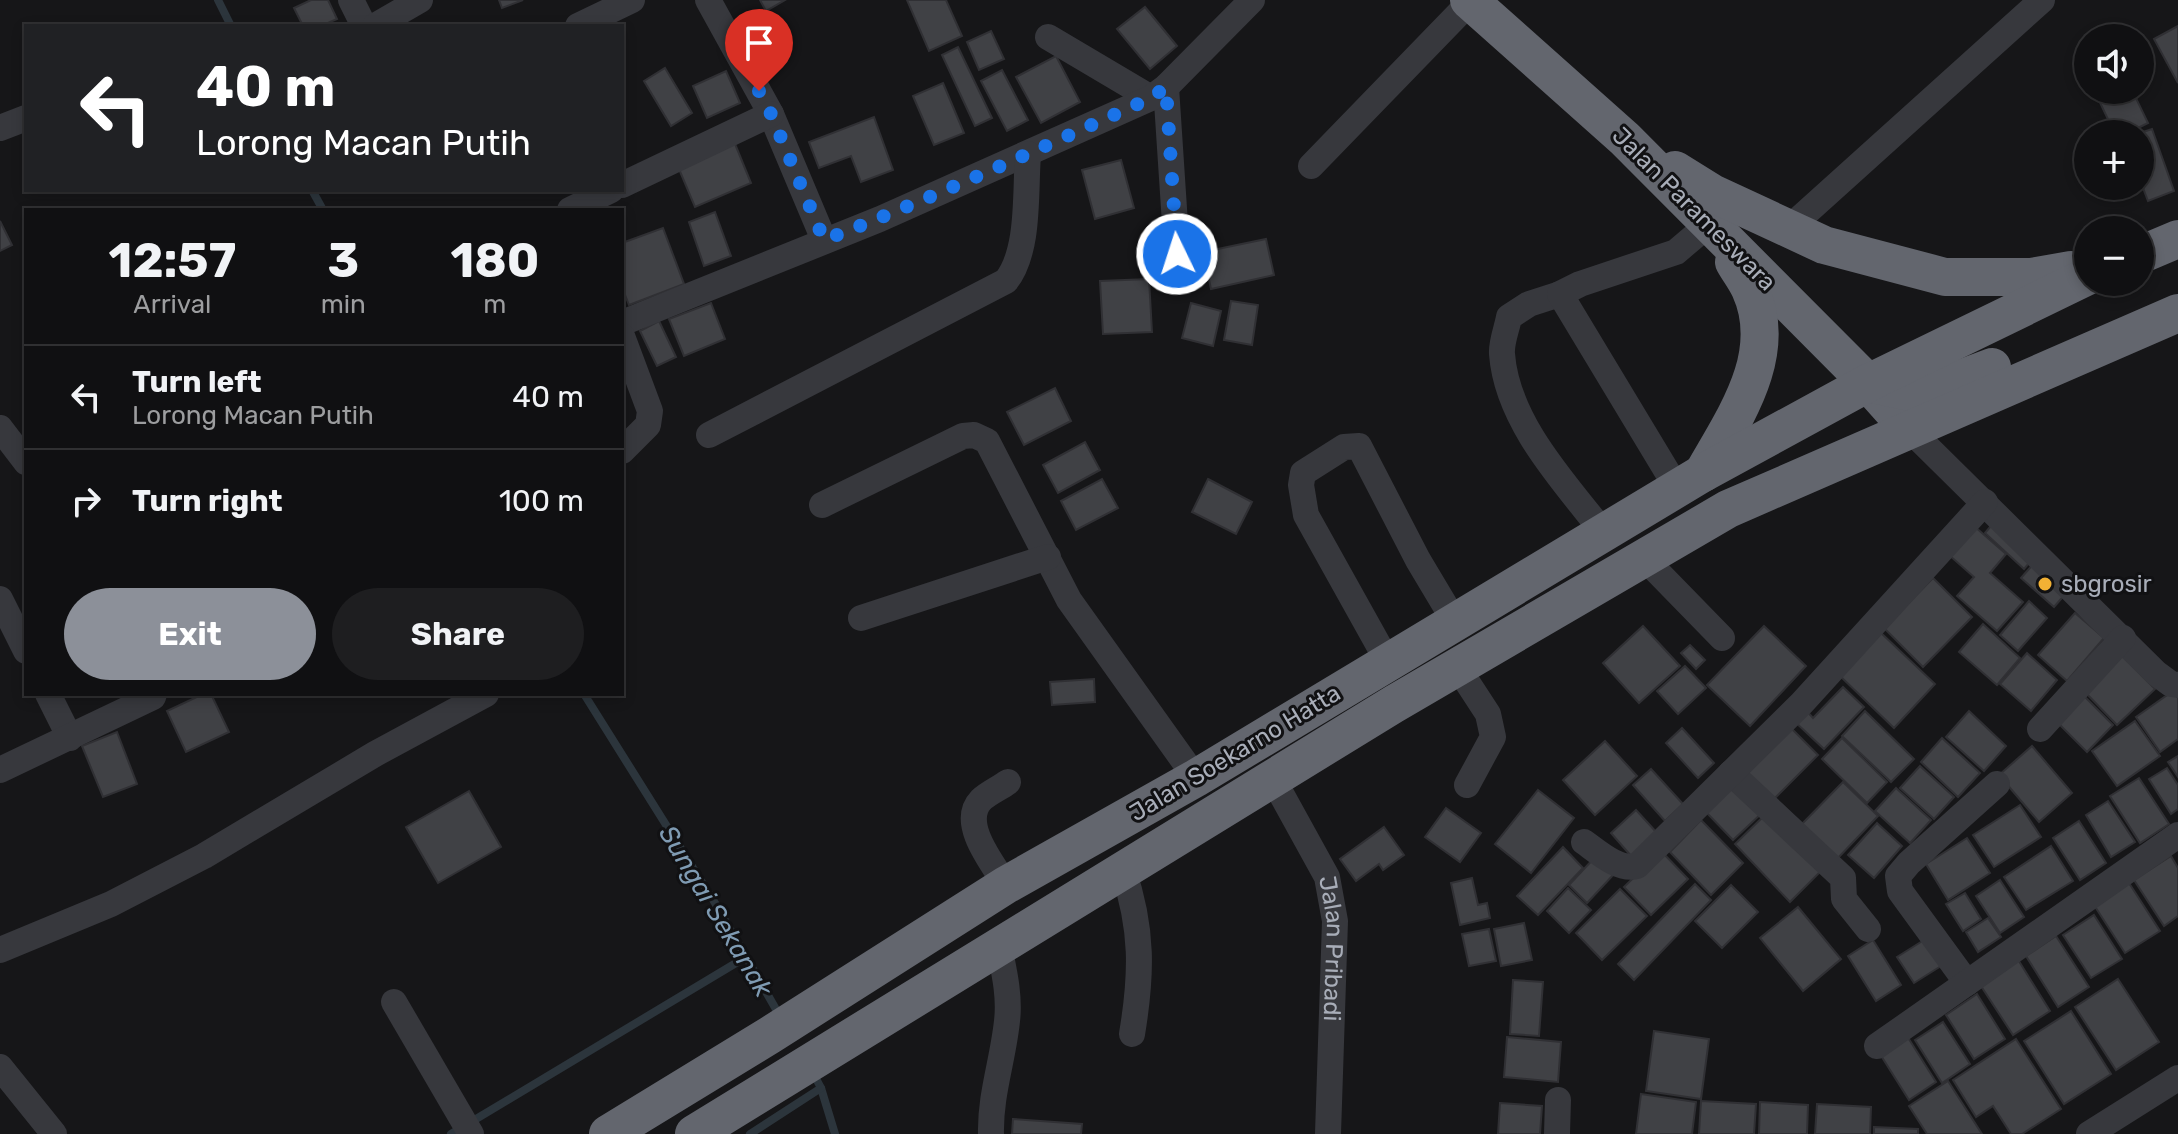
<!DOCTYPE html>
<meta charset="utf-8">
<style>
:root{--surface:#101012;--page:#1e1e20;--text:#f1f3f6;--muted:#9c9d9f;--line:#303032;--accent:#8c9099}
body{margin:0;font-family:Rubik,sans-serif;background:var(--page);color:var(--text);height:100vh;display:flex;flex-direction:column;font-size:30px;white-space:nowrap}
*{box-sizing:border-box;margin:0}
p{font-size:26px;color:var(--muted)}
.icon{flex:none;width:44px;height:44px;fill:none;stroke:currentColor;stroke-width:2;stroke-linecap:round;stroke-linejoin:round}
.map{position:relative;flex:1;overflow:hidden}
.drawer{position:absolute;left:24px;top:208px;width:600px;height:488px;display:flex;flex-direction:column;background:var(--surface);border-radius:0px;box-shadow:0 4px 12px #0003,0 0 0 2px var(--line)}
.drawer>*{flex:none}
.guide{position:absolute;left:24px;top:24px;width:600px;height:168px;border-radius:0px;box-shadow:0 4px 12px #0003,0 0 0 2px var(--line);background:#202124;color:#fff;overflow:hidden}
.fabs{position:absolute;left:2074px;top:24px;display:grid;gap:16px}
.fabs a{display:grid;place-items:center;width:80px;height:80px;border-radius:50%;background:var(--surface);box-shadow:0 4px 12px #0003,0 0 0 2px var(--line);font-size:40px}
.pin{position:absolute;display:grid;place-items:center;width:68px;height:68px;color:#fff;margin:-82px -34px;border-radius:50% 50% 50% 0;rotate:-45deg;box-shadow:0 0 8px #0007}
.pin .icon{rotate:45deg}
.me{position:absolute;width:88px;margin:-44px;rotate:356deg;stroke-linejoin:round;filter:drop-shadow(0 0 6px #0008)}
.turn{display:flex;align-items:center;gap:28px;height:168px;padding:0 40px;font-size:36px}
.turn .icon{width:104px;height:104px;stroke-width:2.5}
.turn b{display:block;font-size:56px;line-height:68px}
.eta{display:flex;justify-content:space-evenly;align-items:center;height:136px;text-align:center}
.eta b{font-size:48px;font-weight:700;line-height:56px}
.primary-button{display:flex;gap:16px;margin-top:auto;padding:16px 40px}
.primary-button a{flex:1;height:92px;border-radius:48px;background:var(--accent);color:#fff;font-size:32px;font-weight:700;line-height:92px;text-align:center}
.primary-button a+a{background:var(--page);color:var(--text)}
ul{padding:0;list-style:none}
li{display:flex;align-items:center;gap:24px;height:104px;padding:0 40px;border-top:2px solid var(--line)}
li div{flex:1}
li b{display:block;font-size:30px}
li em{font-style:normal}
.map>svg:first-child{display:block}
</style>
<div class="map">
<svg width="2178" height="1134" viewBox="0 0 2178 1134">
<rect width="100%" height="100%" fill="#161618"/>
<g fill="none" stroke-linecap="round" stroke-linejoin="round">
<g stroke="#2c353c" stroke-width="8">
<path d="M218 0 231 26"/>
<path d="M312 190 323 210"/>
<path d="M584 694 715 903 781 1018"/>
<path d="M812 1071 821 1088 835 1134"/>
<path d="M451 1134 746 957"/>
<path d="M750 1134 821 1088"/>
</g>
</g>
<g fill="#404145" stroke="#303034" stroke-width="2">
<path d="M311 0H328L337 19 321 26H303L294 8Z"/>
<path d="M499 0H523L502 8Z"/>
<path d="M760 0H785L766 11Z"/>
<path d="M907 0H946L962 36 929 51Z"/>
<path d="M1145 7 1177 46 1150 69 1117 29Z"/>
<path d="M2178 26V83L2154 39Z"/>
<path d="M991 31 1004 59 979 70 967 42Z"/>
<path d="M958 47 992 118 975 126 942 55Z"/>
<path d="M1056 56 1080 102 1041 123 1016 77Z"/>
<path d="M665 68 692 113 671 126 644 81Z"/>
<path d="M1002 70 1028 120 1007 131 981 81Z"/>
<path d="M726 71 740 103 707 118 693 86Z"/>
<path d="M943 83 964 133 934 145 913 96Z"/>
<path d="M2094 90H2132L2148 123 2126 134H2115Z"/>
<path d="M874 117 893 170 861 182 851 156 819 168 809 142Z"/>
<path d="M2152 129 2174 191 2148 201 2140 180V134H2137Z"/>
<path d="M733 139 751 183 695 207 676 162Z"/>
<path d="M1121 160 1134 208 1095 219 1082 170Z"/>
<path d="M715 212 731 256 704 266 689 222Z"/>
<path d="M0 221 12 245 0 251Z"/>
<path d="M663 228 684 284 629 305 622 287V243Z"/>
<path d="M1266 239 1274 275 1211 289 1203 252Z"/>
<path d="M1149 279 1152 332 1103 334 1100 281Z"/>
<path d="M1231 301 1258 305 1252 345 1224 340Z"/>
<path d="M711 303 725 339 684 356 669 319Z"/>
<path d="M1191 303 1221 311 1213 346 1182 338Z"/>
<path d="M659 321 676 357 657 366 640 331Z"/>
<path d="M1055 388 1071 421 1024 445 1007 412Z"/>
<path d="M1085 442 1100 470 1058 493 1043 465Z"/>
<path d="M1102 479 1118 508 1076 530 1061 501Z"/>
<path d="M1208 479 1252 502 1236 534 1192 512Z"/>
<path d="M1995 521 2035 556 2024 569 1985 533Z"/>
<path d="M1974 526 2006 554 1990 573 2023 602 1997 631 1957 596 1974 577 1949 555Z"/>
<path d="M2035 562 2068 591 2054 607 2021 578Z"/>
<path d="M1933 578 1972 617 1923 667 1884 628Z"/>
<path d="M2029 601 2047 618 2018 651 2000 635Z"/>
<path d="M2075 613 2104 638 2067 681 2038 655Z"/>
<path d="M1983 624 2020 658 1997 685 1959 652Z"/>
<path d="M1643 626 1680 666 1639 703 1603 663Z"/>
<path d="M1764 626 1806 666 1750 726 1707 685Z"/>
<path d="M1880 632 1935 684 1894 728 1839 675Z"/>
<path d="M1690 645 1705 660 1696 669 1681 653Z"/>
<path d="M2119 652 2155 689 2117 725 2082 689Z"/>
<path d="M2027 653 2057 680 2031 711 2000 684Z"/>
<path d="M1685 666 1706 688 1678 714 1657 691Z"/>
<path d="M1094 679 1095 702 1052 705 1050 682Z"/>
<path d="M1843 687 1864 707 1824 749 1793 720 1804 708 1813 718Z"/>
<path d="M2173 691 2178 698V739L2160 752 2136 717Z"/>
<path d="M203 694H211L229 732 186 752 167 711Z"/>
<path d="M2082 694 2113 725 2087 752 2055 720Z"/>
<path d="M1865 711 1914 759 1891 782 1842 736Z"/>
<path d="M1969 711 2006 746 1984 771 1946 737Z"/>
<path d="M2135 721 2160 756 2117 786 2092 751Z"/>
<path d="M1788 725 1818 755 1769 804 1739 774Z"/>
<path d="M1682 728 1714 763 1698 778 1666 743Z"/>
<path d="M117 732 137 784 103 797 82 746Z"/>
<path d="M1842 738 1887 782 1867 803 1822 759Z"/>
<path d="M1942 738 1980 773 1958 797 1921 762Z"/>
<path d="M1605 741 1637 776 1595 815 1563 780Z"/>
<path d="M2032 746 2072 793 2039 822 1999 775Z"/>
<path d="M2178 756V777L2168 762Z"/>
<path d="M1920 766 1954 797 1934 819 1900 788Z"/>
<path d="M2167 768 2178 785V809L2171 814 2149 779Z"/>
<path d="M1651 769 1683 804 1665 821 1633 785Z"/>
<path d="M2139 778 2169 824 2140 843 2110 796Z"/>
<path d="M1843 782 1878 816 1835 861 1799 827Z"/>
<path d="M1736 784 1763 812 1733 840 1706 812Z"/>
<path d="M1896 788 1931 820 1910 843 1875 811Z"/>
<path d="M1538 790 1574 818 1531 873 1495 844Z"/>
<path d="M469 791 501 847 438 883 406 827Z"/>
<path d="M2108 801 2135 842 2111 857 2086 815Z"/>
<path d="M2020 805 2041 837 1994 867 1973 835Z"/>
<path d="M1446 808 1481 833 1460 862 1425 837Z"/>
<path d="M1636 810 1658 834 1632 857 1611 833Z"/>
<path d="M1768 812 1823 869 1790 902 1735 844Z"/>
<path d="M1701 820 1743 863 1711 895 1670 852Z"/>
<path d="M2079 821 2106 863 2080 880 2053 838Z"/>
<path d="M1877 823 1902 846 1874 878 1848 855Z"/>
<path d="M1384 827 1404 855 1383 870 1379 864 1356 881 1340 859Z"/>
<path d="M1967 838 1990 873 1948 900 1926 864Z"/>
<path d="M2051 846 2073 881 2026 910 2004 877Z"/>
<path d="M1563 847 1583 868 1538 915 1517 896Z"/>
<path d="M1661 851 1688 879 1651 915 1624 887Z"/>
<path d="M1597 855 1615 873 1587 903 1569 885Z"/>
<path d="M2171 856 2178 868V916L2164 926 2134 880Z"/>
<path d="M1472 878 1478 905 1487 903 1490 918 1460 925 1451 883Z"/>
<path d="M2000 880 2024 917 2000 933 1976 896Z"/>
<path d="M2129 883 2160 931 2125 953 2094 905Z"/>
<path d="M1695 884 1711 900 1634 980 1618 964Z"/>
<path d="M1731 885 1758 912 1722 948 1695 921Z"/>
<path d="M1568 888 1591 910 1569 933 1547 911Z"/>
<path d="M1620 889 1647 916 1602 960 1576 933Z"/>
<path d="M1965 893 1981 919 1963 931 1946 904Z"/>
<path d="M1798 907 1841 959 1803 991 1760 938Z"/>
<path d="M2094 915 2122 959 2091 978 2063 935Z"/>
<path d="M1988 918 2001 937 1978 952 1966 932Z"/>
<path d="M1524 923 1532 960 1501 966 1494 929Z"/>
<path d="M1489 929 1496 961 1469 966 1462 934Z"/>
<path d="M2056 936 2089 987 2058 1007 2026 956Z"/>
<path d="M1873 940 1901 985 1876 1001 1848 956Z"/>
<path d="M1924 940 1941 966 1914 983 1897 957Z"/>
<path d="M2017 958 2050 1011 2013 1035 1979 983Z"/>
<path d="M2118 979 2159 1042 2116 1070 2075 1007Z"/>
<path d="M1513 980 1543 982 1539 1036 1510 1034Z"/>
<path d="M1977 994 2005 1039 1974 1059 1946 1015Z"/>
<path d="M2071 1011 2111 1074 2064 1104 2024 1041Z"/>
<path d="M1943 1022 1970 1064 1942 1083 1915 1040Z"/>
<path d="M1654 1031 1709 1039 1701 1099 1646 1091Z"/>
<path d="M1907 1036 1936 1082 1909 1100 1880 1054Z"/>
<path d="M1507 1037 1561 1042 1558 1082 1504 1077Z"/>
<path d="M2016 1039 2061 1109 2022 1134H2011L1993 1106 1976 1117 1953 1080Z"/>
<path d="M1948 1081 1982 1134H1927L1909 1106Z"/>
<path d="M1641 1094 1696 1102 1692 1134H1636Z"/>
<path d="M1701 1101 1756 1104 1754 1134H1699Z"/>
<path d="M1760 1102 1808 1105 1807 1134H1759Z"/>
<path d="M1500 1103 1542 1106 1540 1134H1498Z"/>
<path d="M1817 1104 1871 1107 1870 1134H1815Z"/>
<path d="M1013 1119 1082 1124 1081 1134H1012Z"/>
<path d="M1874 1127 1918 1129V1134H1874Z"/>
</g>
<g fill="none" stroke-linecap="round" stroke-linejoin="round">
<g stroke="#37383d" stroke-width="26">
<path d="M351 0 364 26"/>
<path d="M708 0 771 114 824 240"/>
<path d="M375 26 420 0"/>
<path d="M578 26 632 0"/>
<path d="M1048 37 1151 98"/>
<path d="M1166 87 1177 254"/>
<path d="M0 128 26 118"/>
<path d="M1311 166 1471 1"/>
<path d="M622 185 771 114"/>
<path d="M570 210 611 190"/>
<path d="M1788 229 2042 0"/>
<path d="M1560 294 1529 304 1509 317C1507 329 1501 342 1502 354 1507 422 1564 482 1604 533"/>
<path d="M622 323 880 219 1151 98 1166 87 1252 0"/>
<path d="M622 336 650 411 648 425 622 451"/>
<path d="M0 428 26 462"/>
<path d="M1909 429 2156 673 2171 684 2178 685"/>
<path d="M709 435 1006 281C1030 251 1025 192 1028 154"/>
<path d="M1677 488 1560 294 1580 284 1676 252 1709 224"/>
<path d="M822 505 963 436 974 435 987 441 1069 600 1196 778"/>
<path d="M1644 558 1722 638"/>
<path d="M0 599 26 651"/>
<path d="M861 618 1048 557"/>
<path d="M1388 662 1306 515 1301 485 1303 473 1344 447 1359 446 1418 560 1455 622"/>
<path d="M1458 668 1488 714 1493 737 1467 785"/>
<path d="M48 694 70 738"/>
<path d="M2040 729 2123 638"/>
<path d="M0 770 153 697 154 694"/>
<path d="M1731 773 1843 878 1844 899 1868 929"/>
<path id="s1" d="M1273 779 1327 877 1335 921 1328 1134"/>
<path d="M1584 842C1598 852 1619 871 1637 866L1802 703 1985 502"/>
<path d="M1123 870C1143 929 1142 974 1132 1034"/>
<path d="M1006 885C993 864 959 823 981 800 988 793 1000 788 1008 782"/>
<path d="M0 950 111 904 204 856 375 754 486 694"/>
<path d="M1967 983 1900 891 1898 876 1909 863 1997 784"/>
<path d="M394 1002 471 1134"/>
<path d="M1877 1046 2178 835"/>
<path d="M0 1067 54 1134"/>
<path d="M991 1134C990 1095 1003 1060 1007 1021 1010 996 1004 971 999 946"/>
<path d="M1557 1134 1558 1100"/>
<path d="M2089 1134 2178 1078"/>
</g>
<g stroke="#63666e" stroke-width="38">
<path d="M1469 0 1625 139 1868 383 1909 429"/>
<path d="M1675 170 1712 193 1824 245 1945 277H2031L2071 270"/>
<path d="M2140 255 2178 239"/>
<path d="M1868 383 1909 392 1944 385 1992 367"/>
<path d="M1703 473C1734 418 1780 355 1750 289 1746 280 1739 271 1734 262"/>
<path d="M608 1134 770 1035 1006 885 1196 778 1703 473 1868 383 2088 276"/>
<path d="M694 1134 1394 704 1728 509 2178 313"/>
</g>
</g>
<g fill="none" stroke-linecap="round" stroke-linejoin="round">
<path stroke="#1a73e8" stroke-width="14" stroke-dasharray="0 25.2" d="M759 91 771 114 824 240C935 197 1043 147 1151 98L1166 87 1177 254"/>
</g>
<circle fill="#f2b134" stroke="#111113" stroke-width="3" cx="2045" cy="584" r="8"/>
<g text-anchor="middle" stroke-width="6" stroke-linejoin="round" paint-order="stroke">
<g font-size="24" fill="#a8adb8" stroke="#111113">
<text transform="translate(1694 209) rotate(45)" y="8">Jalan Parameswara</text>
<text transform="translate(1235 753) rotate(-31)" y="8">Jalan Soekarno Hatta</text>
<text dy="8" stroke="none"><textPath href="#s1" startOffset="184">Jalan Pribadi</textPath></text>
</g>
<g font-size="24" fill="#a8adb8" stroke="#111113" text-anchor="start">
<text x="2061" y="592">sbgrosir</text>
</g>
<g font-size="26" font-style="italic" fill="#7f9bb3" stroke="#111113">
<text transform="translate(716 911) rotate(59)" y="9">Sungai Sekanak</text>
</g>
</g>
</svg>
<div class="fabs">
<a><svg class="icon" aria-label="sound" viewBox="0 0 24 24"><path d="M4 9h4l5-4v14l-5-4H4zM17 9q2 3 0 6"/></svg></a>
<a>+</a>
<a>−</a>
</div>
<div class="pin" style="left:759px;top:91px;background:#d93025"><svg class="icon" aria-label="arrive" viewBox="0 0 24 24"><path d="M6 21V4h12l-3 4 3 4H6"/></svg></div>
<svg class="me" style="left:1177px;top:254px" viewBox="-20 -20 40 40"><circle r="17" fill="#1a73e8" stroke="#fff" stroke-width="3"/><path d="M0-11L8 9 0 5-8 9z" fill="#fff"/></svg>
<div class="guide">
<div class="turn"><svg class="icon" aria-label="left" viewBox="0 0 24 24"><path d="M17 20v-9H6M10 6l-5 5 5 5"/></svg><div><b>40 m</b>Lorong Macan Putih</div></div>
</div>
<section class="drawer">
<div class="eta">
<div><b>12:57</b><p>Arrival</p></div>
<div><b>3</b><p>min</p></div>
<div><b>180</b><p>m</p></div>
</div>
<ul>
<li><svg class="icon" aria-label="left" viewBox="0 0 24 24"><path d="M17 20v-9H6M10 6l-5 5 5 5"/></svg><div><b>Turn left</b><p>Lorong Macan Putih</p></div><em>40 m</em></li>
<li><svg class="icon" aria-label="right" viewBox="0 0 24 24"><path d="M7 20v-9h11M14 6l5 5-5 5"/></svg><div><b>Turn right</b></div><em>100 m</em></li>
</ul>
<div class="primary-button"><a>Exit</a><a>Share</a></div>
</section>
</div>
